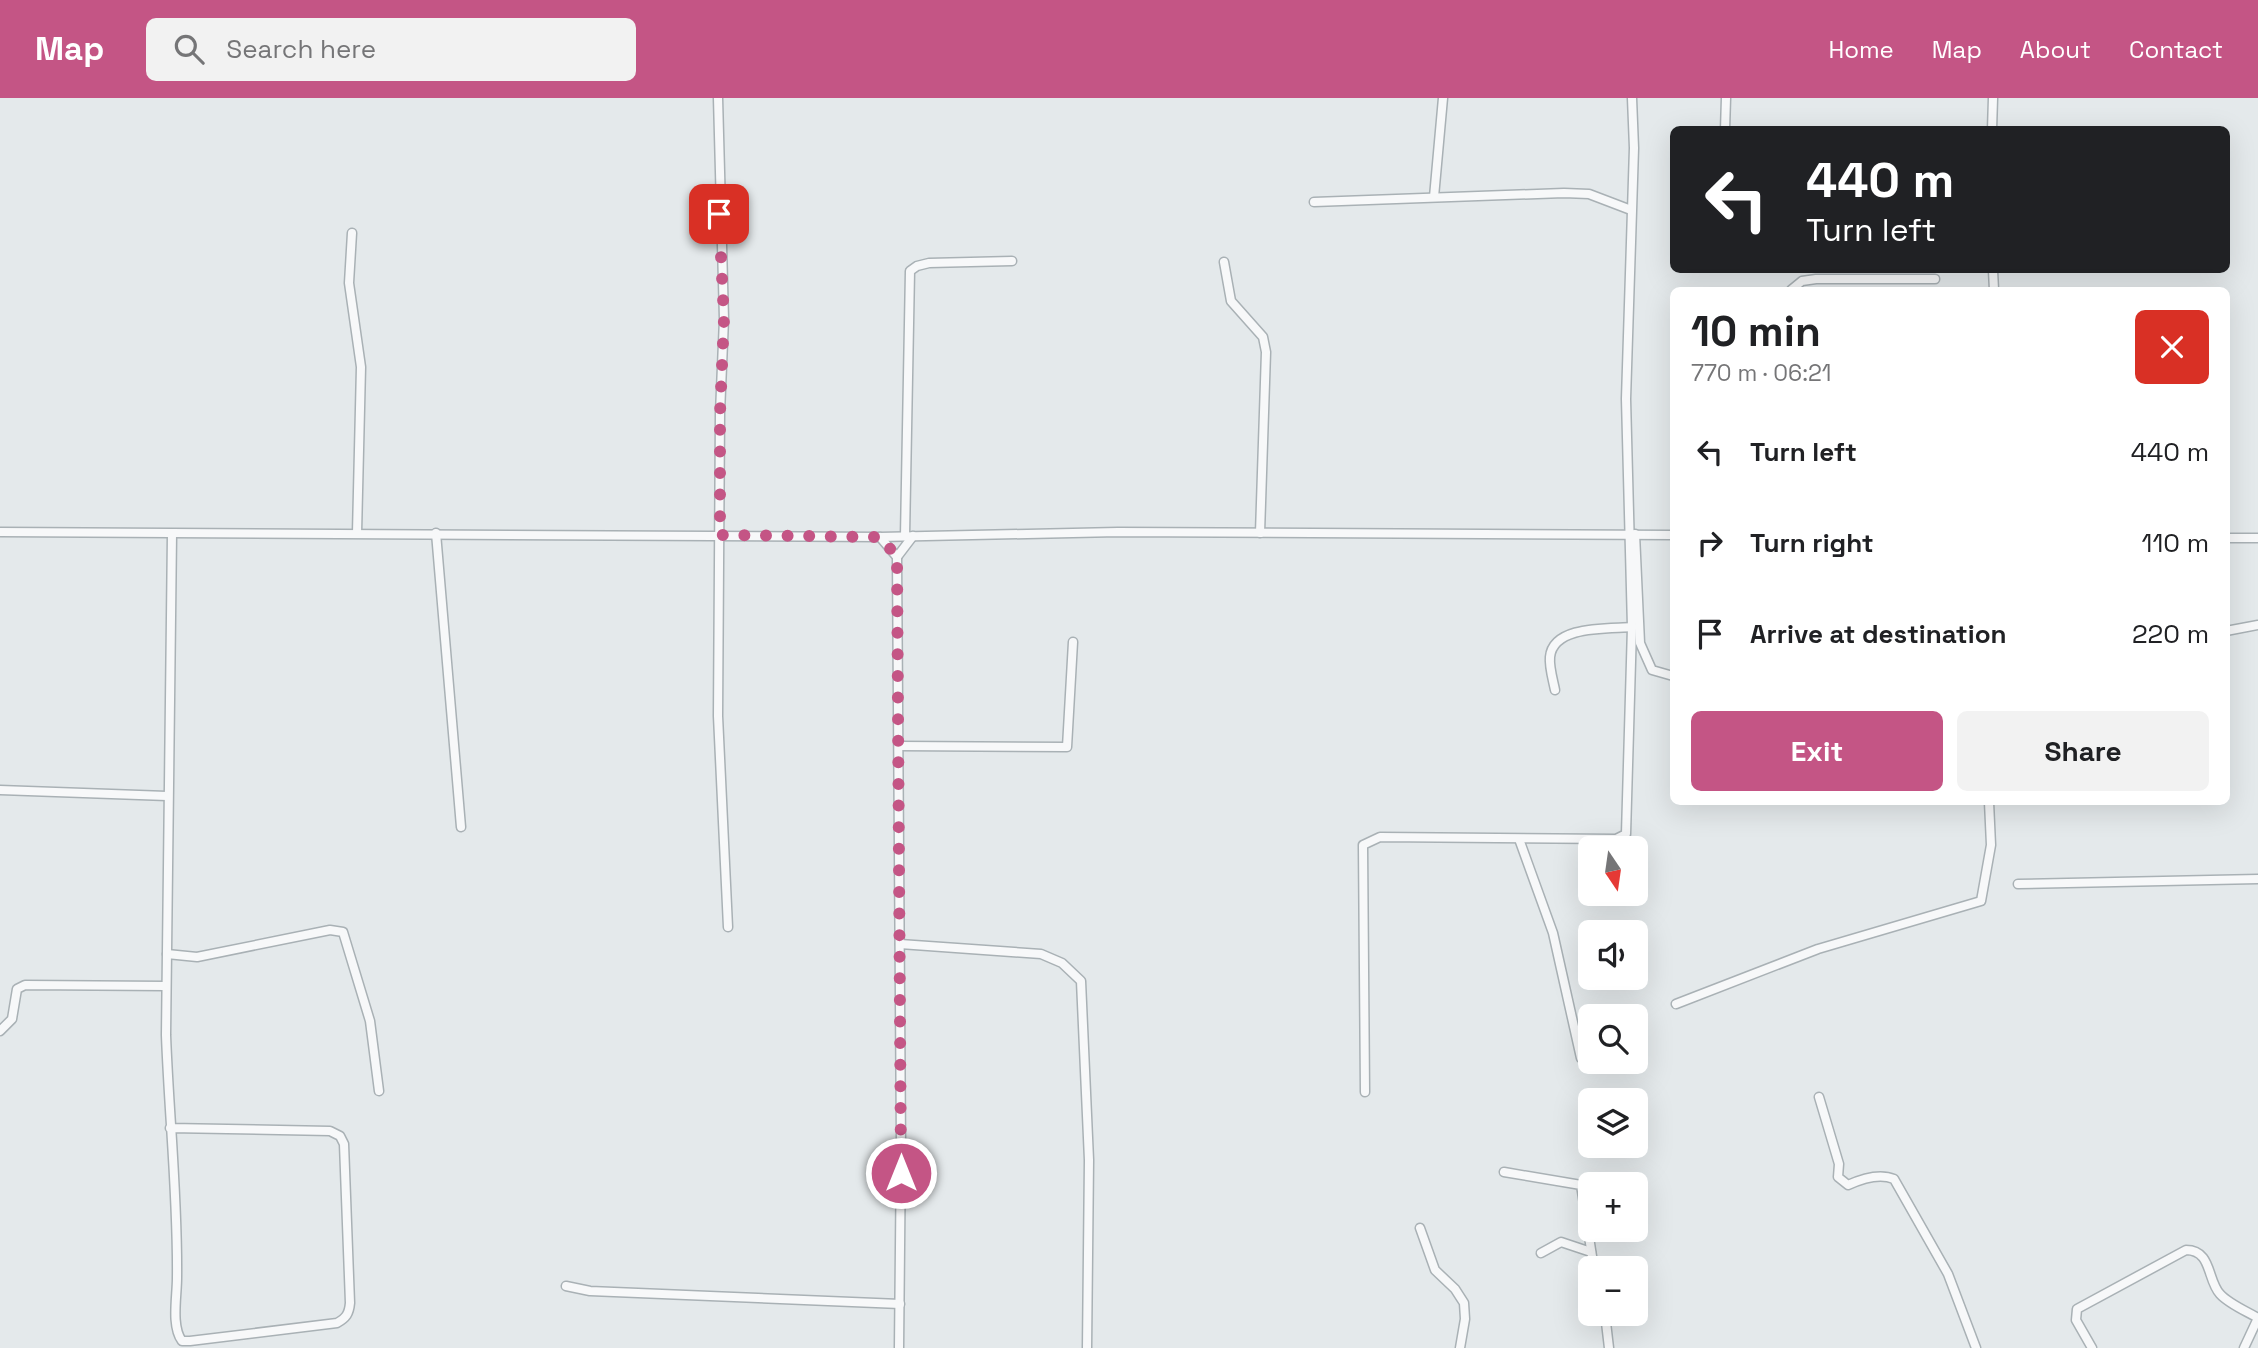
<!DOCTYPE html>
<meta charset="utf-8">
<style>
:root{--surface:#fff;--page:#f2f2f2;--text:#202124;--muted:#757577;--accent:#c45585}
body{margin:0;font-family:"Space Grotesk",sans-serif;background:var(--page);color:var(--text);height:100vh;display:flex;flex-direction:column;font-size:26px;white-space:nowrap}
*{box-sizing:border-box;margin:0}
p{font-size:23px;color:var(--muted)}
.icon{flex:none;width:38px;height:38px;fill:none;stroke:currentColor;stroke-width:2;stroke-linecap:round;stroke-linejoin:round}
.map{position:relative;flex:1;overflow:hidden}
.panel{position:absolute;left:1670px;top:189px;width:560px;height:518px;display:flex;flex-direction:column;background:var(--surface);border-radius:10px;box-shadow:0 7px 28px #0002}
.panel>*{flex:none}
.top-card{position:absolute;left:1670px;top:28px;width:560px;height:147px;border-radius:10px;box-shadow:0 7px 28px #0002;background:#202124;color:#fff;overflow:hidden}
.needle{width:46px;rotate:167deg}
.buttons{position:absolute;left:1578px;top:738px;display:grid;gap:14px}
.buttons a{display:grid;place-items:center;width:70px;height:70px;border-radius:10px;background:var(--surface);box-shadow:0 7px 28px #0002;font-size:35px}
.pin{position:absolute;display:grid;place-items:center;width:60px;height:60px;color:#fff;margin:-30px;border-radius:14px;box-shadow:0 4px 10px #0006}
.me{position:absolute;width:77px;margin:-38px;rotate:0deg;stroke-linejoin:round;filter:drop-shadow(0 0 5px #0008)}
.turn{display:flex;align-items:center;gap:24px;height:147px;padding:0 21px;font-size:32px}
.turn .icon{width:91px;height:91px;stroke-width:2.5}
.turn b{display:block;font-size:49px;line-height:60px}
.round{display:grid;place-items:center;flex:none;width:74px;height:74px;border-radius:10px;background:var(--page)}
.summary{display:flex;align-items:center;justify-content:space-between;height:119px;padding:0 21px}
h1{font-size:42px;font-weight:800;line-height:52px}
.action{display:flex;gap:14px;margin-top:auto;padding:14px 21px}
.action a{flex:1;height:80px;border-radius:10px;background:var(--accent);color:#fff;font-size:28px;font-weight:800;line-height:80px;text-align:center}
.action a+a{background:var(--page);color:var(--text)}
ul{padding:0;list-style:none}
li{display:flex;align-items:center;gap:21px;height:91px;padding:0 21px}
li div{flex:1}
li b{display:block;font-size:26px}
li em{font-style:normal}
header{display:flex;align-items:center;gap:42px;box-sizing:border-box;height:98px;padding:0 35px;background:var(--accent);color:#fff}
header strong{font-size:33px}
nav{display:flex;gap:38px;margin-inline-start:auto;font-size:24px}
.search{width:490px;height:63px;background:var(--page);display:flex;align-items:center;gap:18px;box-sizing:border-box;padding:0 24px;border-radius:10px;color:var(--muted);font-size:26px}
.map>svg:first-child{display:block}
</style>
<header>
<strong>Map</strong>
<div class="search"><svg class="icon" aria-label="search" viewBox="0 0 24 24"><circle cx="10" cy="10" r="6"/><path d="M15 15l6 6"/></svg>Search here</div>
<nav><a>Home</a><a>Map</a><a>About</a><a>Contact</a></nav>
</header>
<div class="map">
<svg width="2258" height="1250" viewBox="0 0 2258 1250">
<rect width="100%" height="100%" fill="#e4e9eb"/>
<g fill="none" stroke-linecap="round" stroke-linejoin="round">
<defs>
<g id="street">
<path d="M718 0 724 221 720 315 718 618 728 829"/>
<path d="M1725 32 1726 0"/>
<path d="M1992 32 1993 0"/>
<path d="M1434 99 1443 0"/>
<path d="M1314 104 1564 95 1589 96 1631 112"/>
<path d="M352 135 349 185 361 269 357 435"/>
<path d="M1224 164 1231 203 1263 239 1266 254 1260 435"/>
<path d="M1993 172 1994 192"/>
<path d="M1791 192 1802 183 1816 181H1935"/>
<path d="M0 434 880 439 1118 434 1673 437"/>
<path d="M436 435 461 729"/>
<path d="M1635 436 1640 545 1652 572 1673 578"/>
<path d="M905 438 910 173 917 168 929 165 1012 163"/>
<path d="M880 439 897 459 901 1049 899 1250"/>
<path d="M2226 440H2258"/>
<path d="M897 459 913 438"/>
<path d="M2226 533 2258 527"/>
<path d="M1555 592C1553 582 1549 569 1550 559 1553 527 1608 531 1632 529"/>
<path d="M899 648 1067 649 1073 544"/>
<path d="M0 692 167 698"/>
<path d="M1519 741 1553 835 1581 960"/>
<path d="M2018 786 2258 781"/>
<path d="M900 846 1041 856 1062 865 1081 883 1089 1062 1087 1250"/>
<path d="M167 856 197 859 330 832 343 834 370 923 379 993"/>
<path d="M1676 906 1818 851 1981 803 1991 747 1989 704"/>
<path d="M0 933 12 921 17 891 25 887 166 888"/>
<path d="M1365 994 1363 747 1380 739 1616 741 1626 736 1632 529 1626 301 1634 50 1632 0"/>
<path d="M1819 999 1839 1066 1838 1079 1848 1087C1861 1081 1880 1075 1894 1081L1948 1176 1976 1250"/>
<path d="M170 1030 330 1033 340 1038 344 1046 350 1205C349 1216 346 1220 337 1225L190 1243H182C171 1228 177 1199 177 1180 178 1099 169 1018 166 937L172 436"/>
<path d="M1504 1074 1581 1087 1594 1171"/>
<path d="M1420 1130 1435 1172 1455 1191 1464 1205 1465 1221 1460 1250"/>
<path d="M1541 1155 1561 1144 1591 1154"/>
<path d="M566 1188 590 1193 900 1206"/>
<path d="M1605 1216 1609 1250"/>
<path d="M2092 1250 2076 1222 2077 1211 2186 1152C2212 1152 2207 1182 2220 1196 2229 1206 2246 1213 2258 1220"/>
<path d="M2244 1250 2258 1220"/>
</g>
</defs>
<use href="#street" stroke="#a9b1b5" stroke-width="11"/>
<use href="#street" stroke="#f7f8f9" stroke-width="8"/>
</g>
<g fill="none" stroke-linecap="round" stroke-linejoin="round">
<path stroke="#c45585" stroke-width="12" stroke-dasharray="0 21.6" d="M719 116 724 221 720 315V437L880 439 897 459 901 1075"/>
</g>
</svg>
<div class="buttons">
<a><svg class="needle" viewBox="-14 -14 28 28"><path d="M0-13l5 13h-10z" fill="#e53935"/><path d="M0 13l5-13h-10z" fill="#757577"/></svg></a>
<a><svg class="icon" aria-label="sound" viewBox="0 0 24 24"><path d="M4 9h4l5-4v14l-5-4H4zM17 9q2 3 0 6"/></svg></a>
<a><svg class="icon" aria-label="search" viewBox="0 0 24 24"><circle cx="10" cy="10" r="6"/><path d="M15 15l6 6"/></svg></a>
<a><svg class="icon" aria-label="layers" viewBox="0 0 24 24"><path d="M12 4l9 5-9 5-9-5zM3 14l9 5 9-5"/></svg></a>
<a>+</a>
<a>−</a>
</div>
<div class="pin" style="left:719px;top:116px;background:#d93025"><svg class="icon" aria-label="arrive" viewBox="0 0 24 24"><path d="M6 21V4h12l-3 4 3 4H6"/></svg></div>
<svg class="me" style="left:901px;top:1075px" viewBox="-20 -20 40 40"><circle r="17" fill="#c45585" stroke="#fff" stroke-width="3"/><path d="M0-11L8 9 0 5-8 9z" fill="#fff"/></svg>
<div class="top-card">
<div class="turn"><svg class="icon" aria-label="left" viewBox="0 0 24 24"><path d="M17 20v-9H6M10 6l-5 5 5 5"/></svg><div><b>440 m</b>Turn left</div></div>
</div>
<section class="panel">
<div class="summary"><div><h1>10 min</h1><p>770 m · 06:21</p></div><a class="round" style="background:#d93025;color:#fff"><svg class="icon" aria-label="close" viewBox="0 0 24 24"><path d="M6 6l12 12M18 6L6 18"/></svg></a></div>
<ul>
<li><svg class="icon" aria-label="left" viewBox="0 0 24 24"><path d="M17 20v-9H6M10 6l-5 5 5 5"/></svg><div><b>Turn left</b></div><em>440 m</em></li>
<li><svg class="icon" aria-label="right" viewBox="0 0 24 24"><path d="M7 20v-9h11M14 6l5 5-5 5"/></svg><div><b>Turn right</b></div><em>110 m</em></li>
<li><svg class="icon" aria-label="arrive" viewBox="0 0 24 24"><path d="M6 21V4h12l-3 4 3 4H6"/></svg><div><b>Arrive at destination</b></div><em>220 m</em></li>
</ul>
<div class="action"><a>Exit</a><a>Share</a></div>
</section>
</div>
